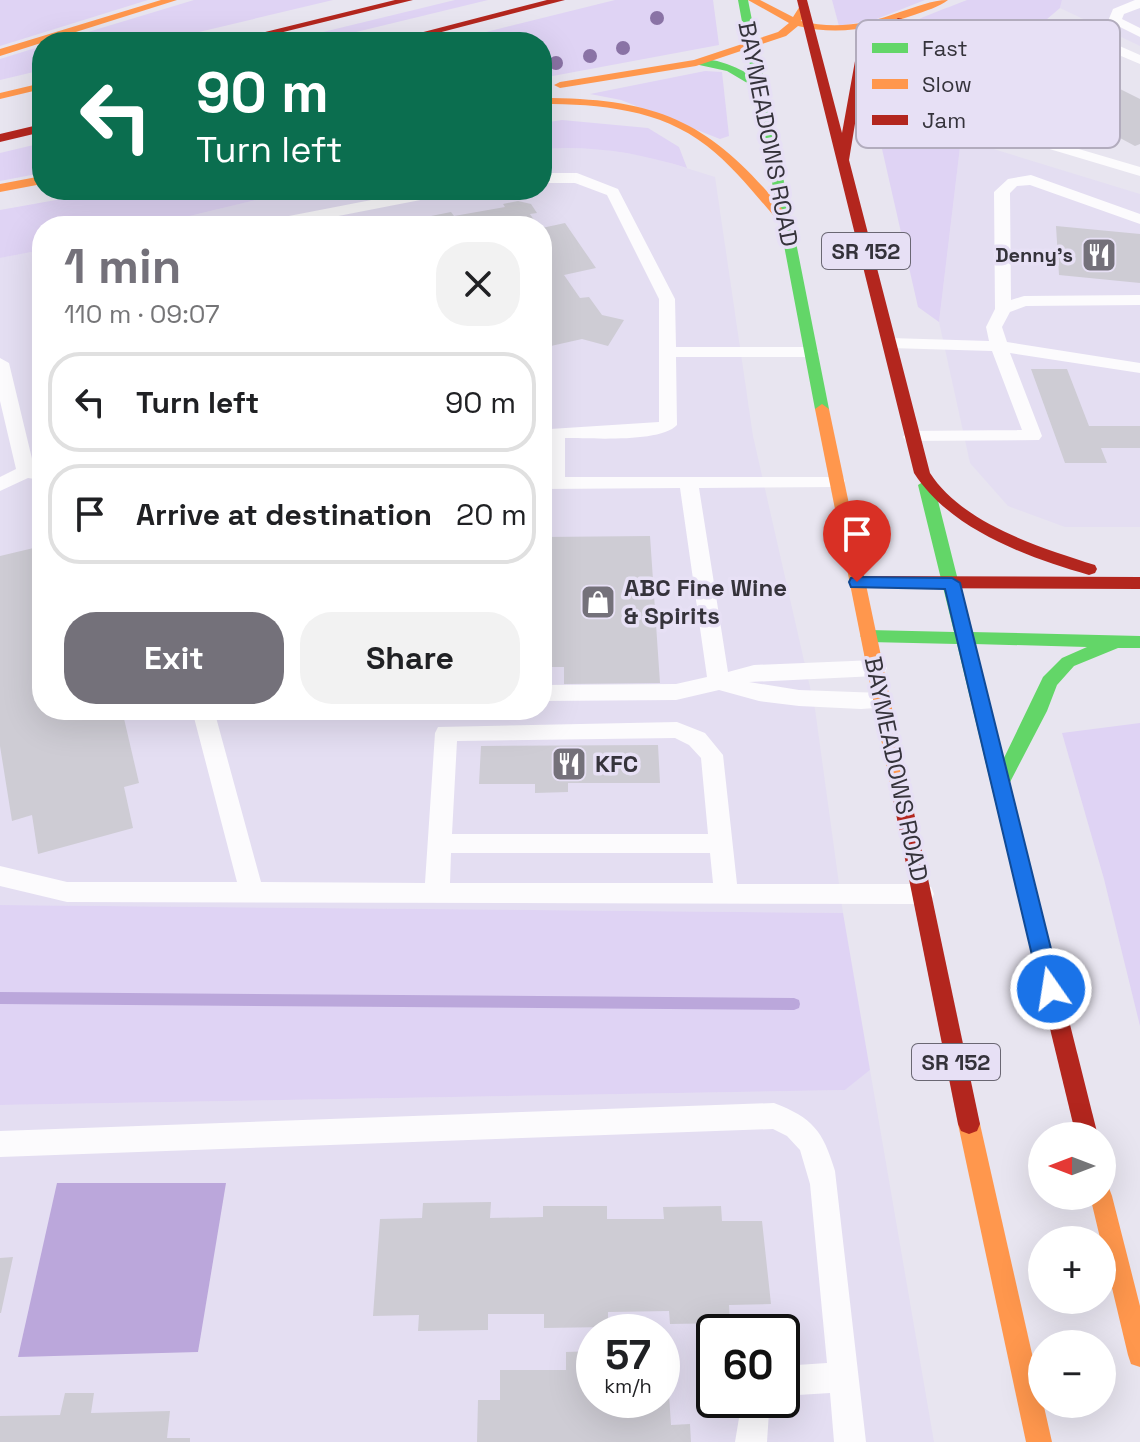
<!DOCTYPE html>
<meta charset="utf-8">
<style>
:root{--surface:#fff;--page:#f2f2f2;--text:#202124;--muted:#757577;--line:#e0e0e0;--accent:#74717a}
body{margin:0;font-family:"Space Grotesk",sans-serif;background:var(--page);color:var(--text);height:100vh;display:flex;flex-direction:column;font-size:30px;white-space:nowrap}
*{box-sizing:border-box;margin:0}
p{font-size:26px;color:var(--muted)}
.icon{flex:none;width:44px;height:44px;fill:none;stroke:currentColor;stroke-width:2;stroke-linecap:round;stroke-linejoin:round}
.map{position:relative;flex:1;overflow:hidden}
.details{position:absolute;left:32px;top:216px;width:520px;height:504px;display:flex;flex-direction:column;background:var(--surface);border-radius:32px;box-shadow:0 8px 32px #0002}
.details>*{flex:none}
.top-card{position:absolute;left:32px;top:32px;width:520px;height:168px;border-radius:32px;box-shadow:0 8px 32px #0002;background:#0b6e4f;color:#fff;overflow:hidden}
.needle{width:52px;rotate:270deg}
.fabs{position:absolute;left:1028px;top:1122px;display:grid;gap:16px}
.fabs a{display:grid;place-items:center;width:88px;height:88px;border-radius:50%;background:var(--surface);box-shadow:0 8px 32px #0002;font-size:40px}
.speed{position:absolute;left:576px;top:1314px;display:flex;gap:16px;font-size:40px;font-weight:700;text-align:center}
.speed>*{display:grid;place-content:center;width:104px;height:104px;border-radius:50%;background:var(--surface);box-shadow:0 8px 32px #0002;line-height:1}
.speed small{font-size:20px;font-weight:400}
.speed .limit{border:4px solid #111;border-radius:12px;background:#fff;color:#111}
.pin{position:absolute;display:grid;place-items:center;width:68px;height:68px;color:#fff;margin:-82px -34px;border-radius:50% 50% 50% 0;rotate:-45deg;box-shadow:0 0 8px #0007}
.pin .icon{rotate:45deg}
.me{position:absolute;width:88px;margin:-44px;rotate:347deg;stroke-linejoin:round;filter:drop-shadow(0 0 6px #0008)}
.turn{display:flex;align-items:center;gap:28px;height:168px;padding:0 32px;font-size:36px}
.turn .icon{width:104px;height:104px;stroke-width:2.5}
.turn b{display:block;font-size:56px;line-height:68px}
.round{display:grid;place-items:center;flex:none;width:84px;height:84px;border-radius:32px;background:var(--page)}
.overview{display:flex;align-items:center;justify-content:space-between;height:136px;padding:0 32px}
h1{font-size:48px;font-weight:700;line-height:60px;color:var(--accent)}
.button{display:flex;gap:16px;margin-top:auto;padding:16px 32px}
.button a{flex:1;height:92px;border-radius:32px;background:var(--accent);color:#fff;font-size:32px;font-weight:700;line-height:92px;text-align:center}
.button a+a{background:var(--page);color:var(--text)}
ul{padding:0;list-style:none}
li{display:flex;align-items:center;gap:24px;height:100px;margin:0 16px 12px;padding:0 16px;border:4px solid var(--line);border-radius:32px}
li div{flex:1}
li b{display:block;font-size:30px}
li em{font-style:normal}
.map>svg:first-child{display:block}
</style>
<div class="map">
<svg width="1140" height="1442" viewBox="0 0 1140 1442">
<rect width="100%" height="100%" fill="#e8e5f0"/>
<g fill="#e4def2" fill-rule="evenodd">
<path d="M1062 0H1140V46L1060 8Z"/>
<path d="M961 139 1140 194V527H1065L1008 506 970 463 939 322Z"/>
<path d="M581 146 651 157 715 177 753 436 815 709 843 913 0 905V258L42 250V710H542V226H148L297 190H542V149Z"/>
<path d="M870 1070 934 1442H0V1105L845 1090ZM594 1332H662V1400H594ZM714 1332H782V1400H714Z"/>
</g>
<g fill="#dfd3f4">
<path d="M0 0H148L0 46Z"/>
<path d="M194 0H333L157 42H55Z"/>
<path d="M455 0H488L315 42H282Z"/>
<path d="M615 0H713L719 45 542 78V42H446Z"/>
<path d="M832 0H925L874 20 839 26Z"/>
<path d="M967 0H1062L1060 8 1013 48 961 139 939 322 918 307 867 83C869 74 870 61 875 52 888 26 941 11 967 0Z"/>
<path d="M42 46V70L0 80V59Z"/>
<path d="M705 71 722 72 729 136 720 139 621 100 590 94Z"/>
<path d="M562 120 648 128 679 147 687 168C639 153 592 145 542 149V123Z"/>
<path d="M42 143V173L0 181V153Z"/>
<path d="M112 190H297L148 226H42V250L0 258V210Z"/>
<path d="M1140 723V1026L1104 879 1062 733Z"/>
<path d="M0 905 843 913 870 1070 845 1090 0 1105Z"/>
</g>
<path fill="#bba7db" d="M57 1183H226L198 1352 18 1357Z"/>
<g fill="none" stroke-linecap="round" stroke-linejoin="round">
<path fill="#bba7db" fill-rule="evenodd" d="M0 992 794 998 799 1000 800 1004 799 1008 794 1010 0 1004Z"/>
</g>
<g fill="#ceccd4">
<path d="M1116 87 1140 99V144L1135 146 1064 108Z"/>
<path d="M518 201 531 204 537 213 530 214 538 226H410L406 221 451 212 454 216 505 207 503 204Z"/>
<path d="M565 223 596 268 564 275 580 298 589 297 602 315 624 320 608 346 582 339 542 348V228Z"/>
<path d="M1056 226 1140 234V283L1059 275Z"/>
<path d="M1031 369H1067L1089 426H1140V448H1101L1107 463H1065Z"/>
<path d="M650 536 660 683 564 684V667H542V537Z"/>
<path d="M42 546V710H122L139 783 124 787 133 828 38 854 32 815 12 821 0 746V556Z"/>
<path d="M658 745 660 783H568V792L535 793V784H479L481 746Z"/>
<path d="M491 1202 490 1218 543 1217V1206H607V1219H664L663 1207 721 1206 722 1221H762L771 1304 729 1305 730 1323 670 1324 669 1311 608 1312V1327L544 1328V1314H488V1330L418 1331 419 1315 373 1316 380 1219 422 1218 423 1203Z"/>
<path d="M13 1257 1 1313H0V1258Z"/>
<path d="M662 1350H666L671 1425 690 1424 691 1442H477L478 1400H500V1370H566V1352L594 1351V1400H662Z"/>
<path d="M65 1393H94L91 1413 170 1411 167 1438H190V1442H0V1416L60 1415Z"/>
</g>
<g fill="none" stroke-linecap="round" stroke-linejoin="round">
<g fill="#fcfbfd" fill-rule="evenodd">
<path d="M1135 0H1140V8L1124 14 1122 19 1140 28V37L1108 21 1113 9Z"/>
<path d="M1115 44 1140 55V64L1114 53C1068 67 1023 75 1021 132L1140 167V176L1009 137C988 79 1075 54 1115 44Z"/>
<path d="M542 173H577L618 189 675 299 676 347H810L819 352 810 357H676L677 425C660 443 591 438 565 438V477H843L845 481 843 485 836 487 699 488 728 672 754 665 876 660 884 662 887 668 884 674 876 676 749 682 799 690 882 693 890 695 893 701 890 707 861 709 799 706 759 701 719 690 676 700 542 701V685L676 684 707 677 680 488 542 489 550 429 659 422V299L607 195 575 183H542Z"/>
<path d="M1031 175 1140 214V224L1030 185 1017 186 1010 193 1011 300 1024 296 1140 295V305L1026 306 1010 312 1002 327 1007 342 1140 363V373L1010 353 1042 436 1039 440 906 441 903 437 906 433 912 431 1022 430 992 351 890 348 881 343 890 338 989 341 986 327 995 309 994 192 1008 179Z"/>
<path d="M423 190H454L446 195 287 226H255L263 221Z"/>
<path d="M0 358 9 363 34 467 42 468V480L28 478 0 491V477L16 469 0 401Z"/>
<path d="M192 710H214L261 882 425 883 435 733 438 727 677 722 705 733 723 755 737 884H922L931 887 934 894 931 901 922 904 67 902 0 886V866L67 882H237ZM675 738 689 745 701 758 708 834H452L457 741ZM451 853H710L713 883H450Z"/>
<path d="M774 1103C813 1118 823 1131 835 1171L866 1442H834L830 1393 782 1396V1366L827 1363 810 1184 800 1150 787 1136 773 1129 0 1157V1131Z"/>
<path d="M742 1400H774L769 1412 767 1442H735Z"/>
</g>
<g fill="#63d668" fill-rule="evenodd">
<path d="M738 0H748L829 409 822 414 815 409 754 87 727 71 690 63C707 53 737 67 752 76Z"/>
<path d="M926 480 934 485 971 632 1140 636V648H1118L1074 666 1057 685 1047 711 1009 784 1040 905 1037 911 1030 913 1023 911 1020 905 957 644 869 642 860 636 869 630 954 632 918 485ZM974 644 1087 647 1062 658 1043 677 1003 760Z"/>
</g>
<g fill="#ff974d" fill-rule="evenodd">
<path d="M161 0H177L0 56V49Z"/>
<path d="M748 0H760L793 17 800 6H808L809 8 801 21C835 30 868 24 900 12 917 7 931 0 948 0 939 7 925 11 914 15 875 28 839 36 798 26L786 36 696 66 560 88 554 85 560 82 694 60 778 32 789 23Z"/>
<path d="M42 83V89L0 99V93Z"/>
<path d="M542 98C665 98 715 125 791 220L780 223C757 197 735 168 707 146 660 109 600 104 542 104Z"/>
<path d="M42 176V184L0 192V184Z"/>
<path d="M822 404 829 409 909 789 907 794H893L891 789 815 409Z"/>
<path d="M969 1114 977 1117 980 1124 1052 1442H1026L958 1124 961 1117Z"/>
<path d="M1102 1185 1109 1188 1112 1196 1140 1306V1367L1131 1364 1128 1355 1090 1196H1102Z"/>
</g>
<g fill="#b3261e" fill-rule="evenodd">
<path d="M395 0H413L243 42H224Z"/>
<path d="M547 0H565L403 42H385Z"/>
<path d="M797 0H807L842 133 857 50 898 18 907 20 867 51 849 160 930 473C963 524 1039 547 1095 565L1097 569 1095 573 1089 575C1027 557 951 530 914 473Z"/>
<path d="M42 124V132L0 142V134Z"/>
<path d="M857 576 1140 577V589L857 588 849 582Z"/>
<path d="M900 782 907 784 909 789 980 1124 977 1131 969 1134 961 1131 958 1124 891 789 893 784Z"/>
<path d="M1030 897 1037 899 1040 905 1098 1136H1076L1020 905 1023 899Z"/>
</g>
</g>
<g fill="#8a73a5">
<circle cx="657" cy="18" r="7"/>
<circle cx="623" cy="48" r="7"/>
<circle cx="590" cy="56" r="7"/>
<circle cx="556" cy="63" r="7"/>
</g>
<path fill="#1a73e8" stroke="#114b97" stroke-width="2" d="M857 577 952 578 960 583 1061 989 1058 996 1051 999 1043 996 1040 989 945 589 851 587 849 582 851 578Z"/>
<defs>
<symbol id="restaurant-square" viewBox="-11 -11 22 22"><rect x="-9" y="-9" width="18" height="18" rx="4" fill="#74717a" stroke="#e7e0f5"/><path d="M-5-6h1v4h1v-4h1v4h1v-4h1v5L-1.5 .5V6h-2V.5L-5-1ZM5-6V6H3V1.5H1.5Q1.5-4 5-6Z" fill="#fff"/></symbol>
<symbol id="shop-square" viewBox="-11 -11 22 22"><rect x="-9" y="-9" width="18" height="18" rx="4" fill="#74717a" stroke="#e7e0f5"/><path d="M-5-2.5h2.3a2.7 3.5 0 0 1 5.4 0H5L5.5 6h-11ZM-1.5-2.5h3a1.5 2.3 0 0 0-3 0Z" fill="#fff"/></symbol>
</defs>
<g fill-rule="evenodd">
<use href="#restaurant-square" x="1079" y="235" width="40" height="40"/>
<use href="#shop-square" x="578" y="582" width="40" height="40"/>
<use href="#restaurant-square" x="549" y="744" width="40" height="40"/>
</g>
<g text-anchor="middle" stroke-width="7" stroke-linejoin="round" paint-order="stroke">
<g font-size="20" font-weight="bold" fill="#35333b" stroke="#e7e0f5" text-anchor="end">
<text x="1073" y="262">Denny's</text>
</g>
<g fill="#e7e0f5" stroke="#6a6773" stroke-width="2">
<rect x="822" y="233" width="88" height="36" rx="6"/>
<rect x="912" y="1044" width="88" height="36" rx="6"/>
</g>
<g font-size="22" font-weight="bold" fill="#35333b">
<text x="866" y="259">SR 152</text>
<text x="956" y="1070">SR 152</text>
</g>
<g font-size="24" fill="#35333b" stroke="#e7e0f5">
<text transform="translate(768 134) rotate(79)" y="8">BAYMEADOWS ROAD</text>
<text transform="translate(896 769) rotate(78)" y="8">BAYMEADOWS ROAD</text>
</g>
<g font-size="24" font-weight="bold" fill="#35333b" stroke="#e7e0f5" text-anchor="start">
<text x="624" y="596">ABC Fine Wine<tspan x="624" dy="28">&amp; Spirits</tspan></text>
<text x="595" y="772">KFC</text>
</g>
</g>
<rect x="856" y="20" width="264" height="128" rx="12" fill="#e7e0f5" stroke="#b2acbd" stroke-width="2"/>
<rect x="872" y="43" width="36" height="10" fill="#63d668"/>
<rect x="872" y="79" width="36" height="10" fill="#ff974d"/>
<rect x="872" y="115" width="36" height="10" fill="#b3261e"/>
<g font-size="22" fill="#35333b">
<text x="922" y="56">Fast</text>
<text x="922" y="92">Slow</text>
<text x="922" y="128">Jam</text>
</g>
</svg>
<div class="fabs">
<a><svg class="needle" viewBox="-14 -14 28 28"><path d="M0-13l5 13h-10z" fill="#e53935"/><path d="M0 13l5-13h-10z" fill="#757577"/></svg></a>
<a>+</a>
<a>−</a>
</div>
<div class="speed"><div>57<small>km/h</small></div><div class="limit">60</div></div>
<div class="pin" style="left:857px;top:582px;background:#d93025"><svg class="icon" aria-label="arrive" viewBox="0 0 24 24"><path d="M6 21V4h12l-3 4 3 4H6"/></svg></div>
<svg class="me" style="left:1051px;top:989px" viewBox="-20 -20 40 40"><circle r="17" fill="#1a73e8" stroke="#fff" stroke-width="3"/><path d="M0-11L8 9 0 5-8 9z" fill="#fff"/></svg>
<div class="top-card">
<div class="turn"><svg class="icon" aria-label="left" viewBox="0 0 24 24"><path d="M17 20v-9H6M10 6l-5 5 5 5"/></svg><div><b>90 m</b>Turn left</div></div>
</div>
<section class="details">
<div class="overview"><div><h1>1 min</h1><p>110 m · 09:07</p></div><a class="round"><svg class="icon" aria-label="close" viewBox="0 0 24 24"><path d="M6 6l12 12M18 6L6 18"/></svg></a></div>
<ul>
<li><svg class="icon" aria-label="left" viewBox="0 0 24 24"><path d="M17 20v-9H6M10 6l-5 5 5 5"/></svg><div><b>Turn left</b></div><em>90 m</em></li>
<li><svg class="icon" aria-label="arrive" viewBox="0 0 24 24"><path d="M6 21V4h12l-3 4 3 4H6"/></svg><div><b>Arrive at destination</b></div><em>20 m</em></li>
</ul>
<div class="button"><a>Exit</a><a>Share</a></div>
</section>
</div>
